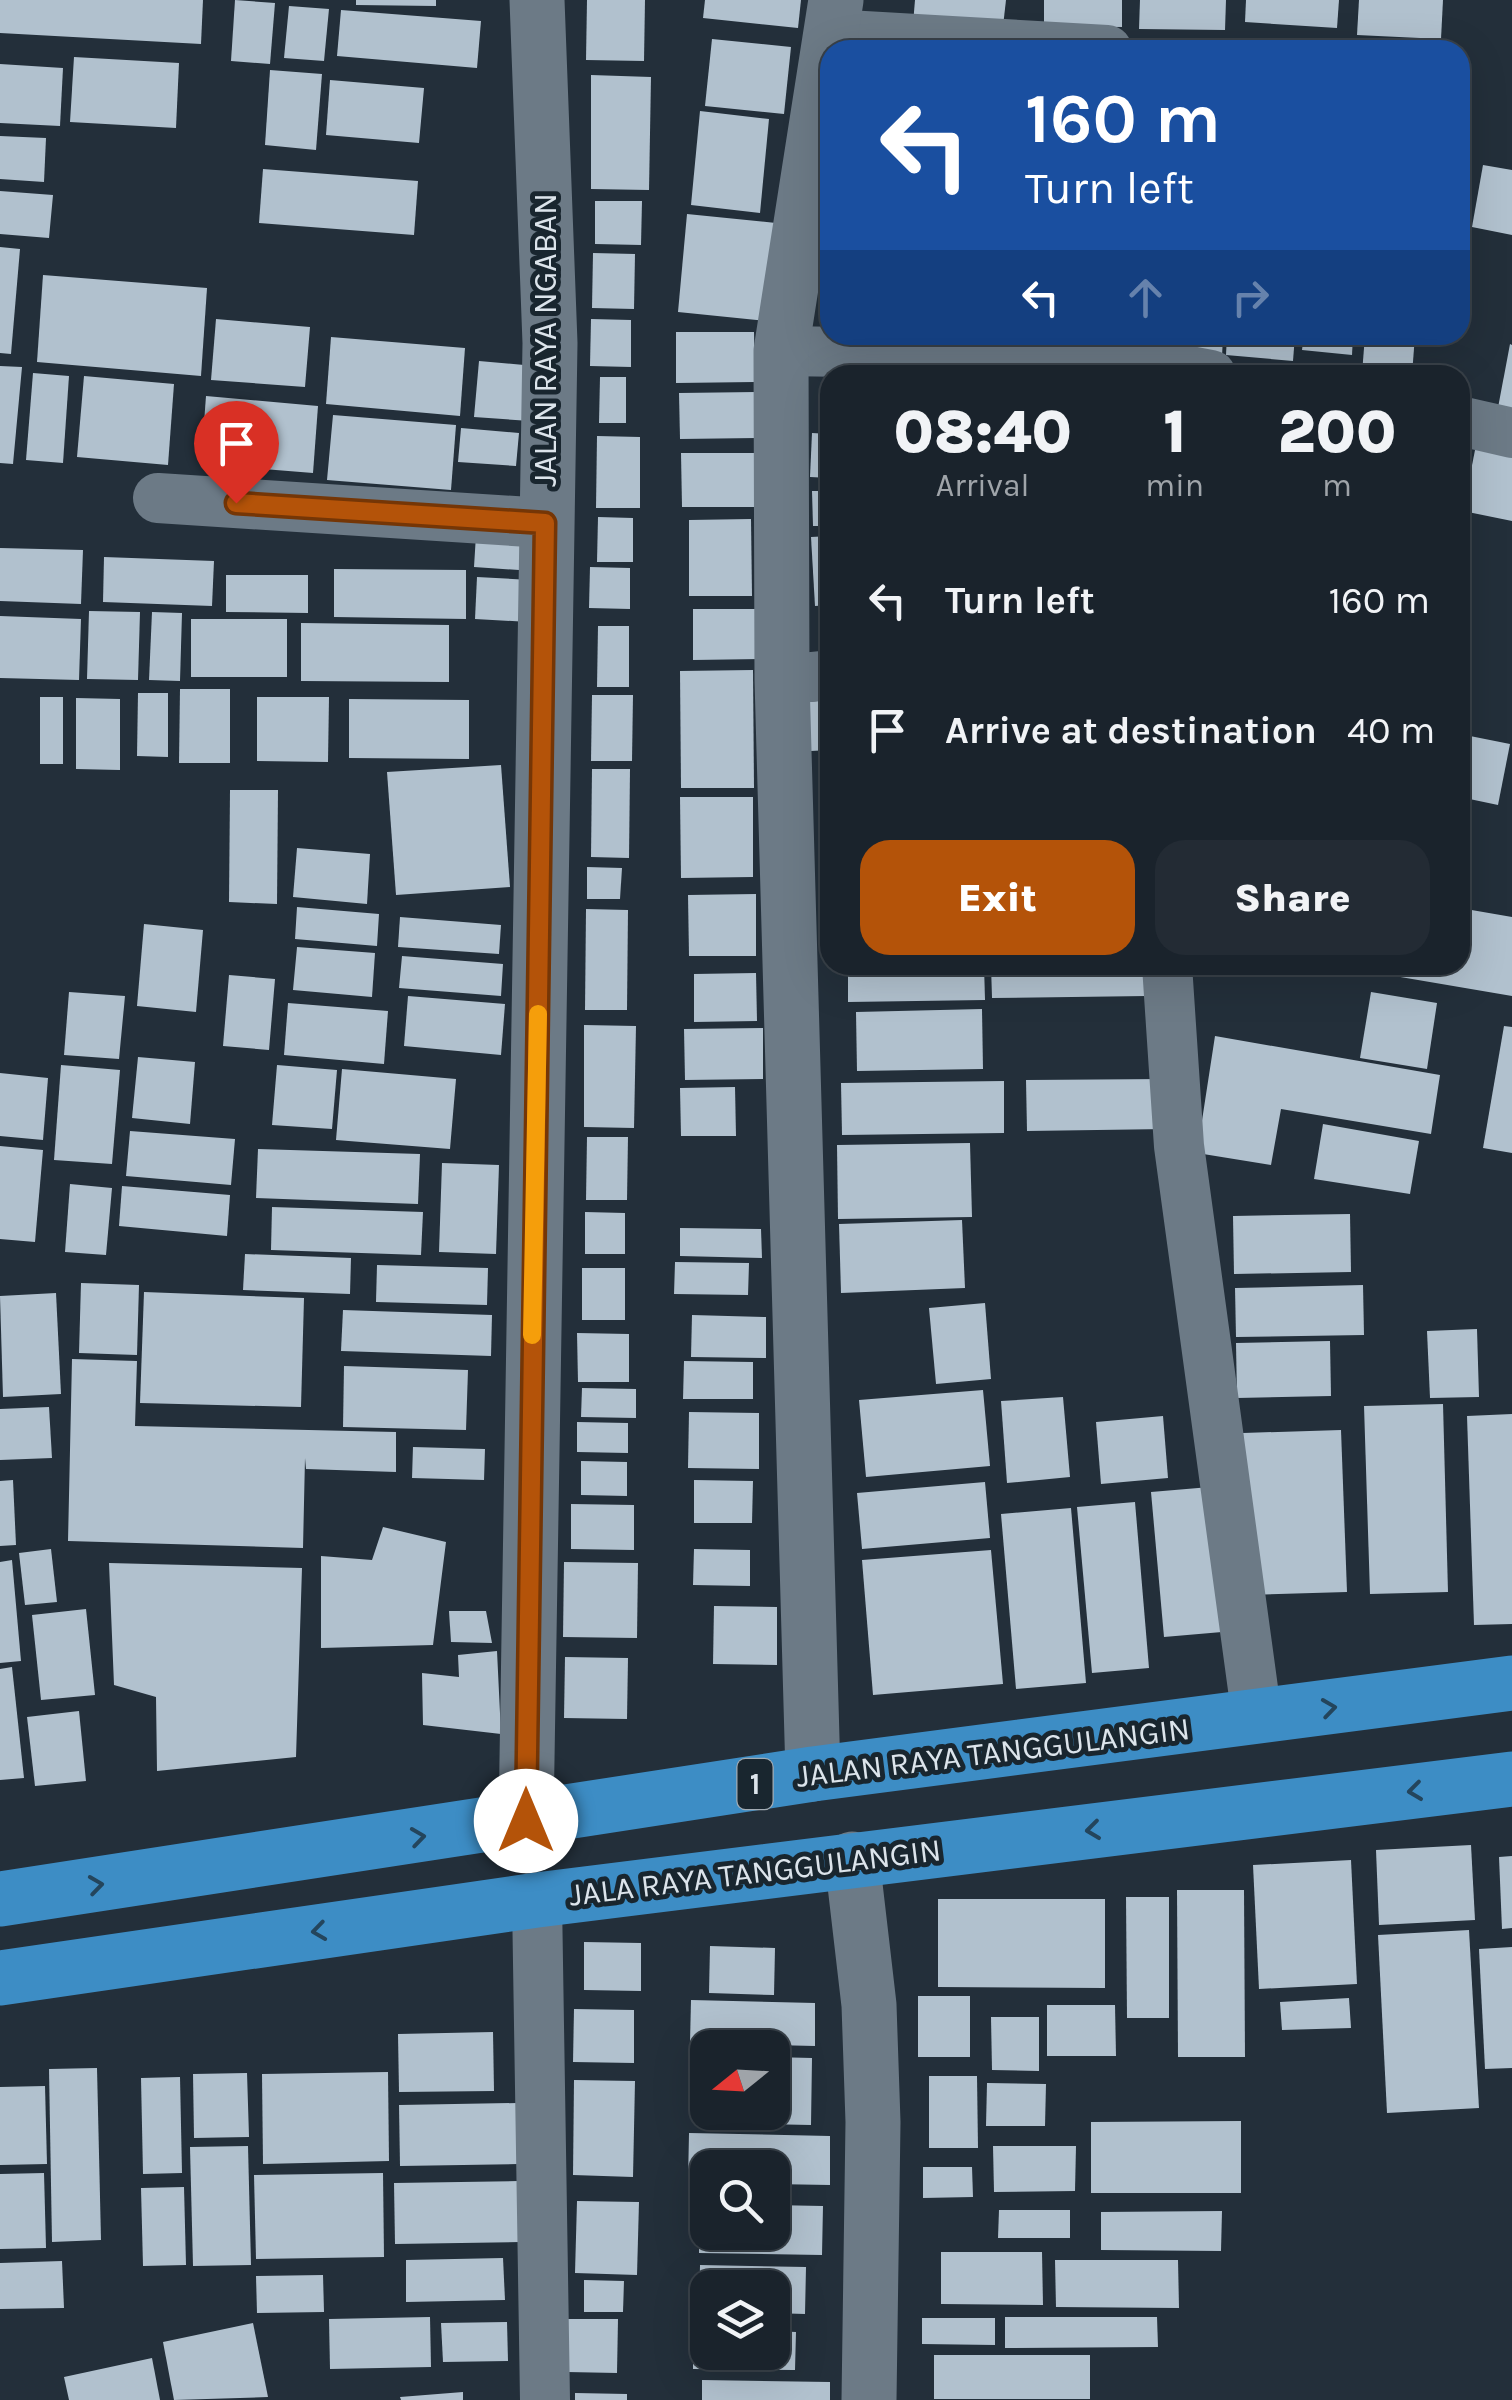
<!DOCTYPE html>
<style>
:root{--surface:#1a232c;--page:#232b34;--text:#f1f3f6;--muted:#9fa4a9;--line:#384048;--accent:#b45309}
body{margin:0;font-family:Karla,sans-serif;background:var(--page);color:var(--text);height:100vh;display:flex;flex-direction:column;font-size:38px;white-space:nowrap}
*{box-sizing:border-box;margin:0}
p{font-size:32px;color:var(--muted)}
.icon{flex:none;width:55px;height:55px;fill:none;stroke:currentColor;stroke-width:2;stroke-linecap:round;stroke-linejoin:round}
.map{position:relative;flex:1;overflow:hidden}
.side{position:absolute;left:820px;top:365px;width:650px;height:610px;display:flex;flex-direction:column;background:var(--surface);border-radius:30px;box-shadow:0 10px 40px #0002,0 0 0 2px var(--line)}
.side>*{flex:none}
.banner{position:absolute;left:820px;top:40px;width:650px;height:305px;border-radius:30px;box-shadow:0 10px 40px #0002,0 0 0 2px var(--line);background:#1a4fa0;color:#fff;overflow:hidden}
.needle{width:65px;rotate:252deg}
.buttons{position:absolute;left:690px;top:2030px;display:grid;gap:20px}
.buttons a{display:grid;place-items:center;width:100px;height:100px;border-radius:20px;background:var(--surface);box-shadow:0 10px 40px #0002,0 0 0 2px var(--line);font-size:50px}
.pin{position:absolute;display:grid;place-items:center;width:85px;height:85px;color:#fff;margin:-102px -42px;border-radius:50% 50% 50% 0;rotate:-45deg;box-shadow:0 0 10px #0007}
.pin .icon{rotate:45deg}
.me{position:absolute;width:110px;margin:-55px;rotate:0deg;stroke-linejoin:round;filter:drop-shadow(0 0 8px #0008)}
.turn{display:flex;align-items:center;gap:35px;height:210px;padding:0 40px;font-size:45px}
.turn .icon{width:130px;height:130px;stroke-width:2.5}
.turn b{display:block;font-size:70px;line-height:85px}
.lanes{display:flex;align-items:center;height:95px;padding:0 40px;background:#0003;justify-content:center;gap:50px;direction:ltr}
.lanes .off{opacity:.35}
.eta{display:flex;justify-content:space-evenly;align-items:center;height:170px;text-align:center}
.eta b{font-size:60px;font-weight:800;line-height:70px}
.cta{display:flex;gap:20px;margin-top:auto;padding:20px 40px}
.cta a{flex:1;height:115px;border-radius:30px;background:var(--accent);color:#fff;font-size:40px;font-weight:800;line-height:115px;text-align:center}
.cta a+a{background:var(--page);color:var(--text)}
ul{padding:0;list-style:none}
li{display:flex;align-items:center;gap:30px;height:130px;padding:0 40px}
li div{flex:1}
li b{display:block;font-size:38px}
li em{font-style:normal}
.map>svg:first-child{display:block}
</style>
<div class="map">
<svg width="1512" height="2400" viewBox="0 0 1512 2400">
<rect width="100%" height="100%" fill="#232f3a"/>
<g fill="#b1c1ce">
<path d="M0 0H203L201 44 0 33Z"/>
<path d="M235 0 275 3 270 64 231 61Z"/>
<path d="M356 0H436V6L356 5Z"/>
<path d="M587 0H645L644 61 586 60Z"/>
<path d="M705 0H801L798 28 703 18Z"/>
<path d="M915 0H1006L1002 35 913 24Z"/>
<path d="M1044 0H1122V27L1044 26Z"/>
<path d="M1140 0H1226L1225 30 1139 29Z"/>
<path d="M1246 0H1339L1337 28 1245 22Z"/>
<path d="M1359 0H1443L1441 39 1357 35Z"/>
<path d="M289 6 329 9 324 61 284 58Z"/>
<path d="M341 10 481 21 477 68 337 56Z"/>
<path d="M712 39 791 47 784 114 705 106Z"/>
<path d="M74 57 179 63 176 128 70 122Z"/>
<path d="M0 64 63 68 60 126 0 123Z"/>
<path d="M270 70 322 74 316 150 265 145Z"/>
<path d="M591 75 651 77 649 190 591 189Z"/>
<path d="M330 80 424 88 419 143 326 135Z"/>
<path d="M700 111 769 119 760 213 691 205Z"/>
<path d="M0 136 46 138 44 182 0 179Z"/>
<path d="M1483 165 1512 170V235L1472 227Z"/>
<path d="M263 169 418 181 414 235 259 223Z"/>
<path d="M0 191 53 195 49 238 0 234Z"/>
<path d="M595 201H642L641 245 595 244Z"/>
<path d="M687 214 776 223 766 321 678 312Z"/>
<path d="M0 247 20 249 11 354 0 353Z"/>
<path d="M593 253 635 254 634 309 592 308Z"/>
<path d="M827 253H830V313H824Z"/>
<path d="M43 275 207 288 201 376 37 362Z"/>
<path d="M216 319 310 327 305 387 211 380Z"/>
<path d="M591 319 631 320V367L590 366Z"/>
<path d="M676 332H754L755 382 676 383Z"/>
<path d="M1163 335H1223L1222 357 1162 354Z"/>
<path d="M1227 335H1295L1293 361 1226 355Z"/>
<path d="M1304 335H1353L1352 355 1302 350Z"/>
<path d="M1365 335H1415L1412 375 1362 374Z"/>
<path d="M331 337 465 348 460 416 326 404Z"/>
<path d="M1510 344 1512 345V415L1497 413Z"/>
<path d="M479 361 535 366 530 421 474 417Z"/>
<path d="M0 366 22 367 13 464 0 463Z"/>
<path d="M33 373 69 376 63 463 26 460Z"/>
<path d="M84 376 174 384 168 465 77 457Z"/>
<path d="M600 377H626V423H599Z"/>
<path d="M827 379H830V419L825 418Z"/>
<path d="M756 392 757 438 680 439 679 393Z"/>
<path d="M206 396 318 406 313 473 201 464Z"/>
<path d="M333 415 456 425 451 490 327 480Z"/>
<path d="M461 428 519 433 516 466 458 462Z"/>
<path d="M812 433 830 434V478L810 477Z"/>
<path d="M1478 435 1512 442V521L1463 511Z"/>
<path d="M597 436 640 437V508H596Z"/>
<path d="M681 453H754L755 507H682Z"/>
<path d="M812 491H830V526H813Z"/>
<path d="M598 517 633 518V562H597Z"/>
<path d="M751 519 752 596H689V520Z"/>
<path d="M476 535 522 537 519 570 474 567Z"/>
<path d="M830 536V605L815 606 811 537Z"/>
<path d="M0 548 83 550 81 604 0 601Z"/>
<path d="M104 557 214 561 212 606 103 602Z"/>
<path d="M590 567 630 568V609L589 608Z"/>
<path d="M334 569 466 570V619L334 617Z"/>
<path d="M226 575H308V613L226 612Z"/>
<path d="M477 577 530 580 529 622 475 619Z"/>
<path d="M693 609H760L761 659 693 660Z"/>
<path d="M89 611 140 612 138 680 87 679Z"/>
<path d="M152 612 182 613 180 681 149 680Z"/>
<path d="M0 616 81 619 79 680 0 678Z"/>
<rect x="191" y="619" width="96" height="58"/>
<path d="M301 623 449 625V682L301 681Z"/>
<path d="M598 626H629V687H597Z"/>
<path d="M753 670 754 788H681L680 671Z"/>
<path d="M180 689H230V763H179Z"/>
<path d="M138 693H168V757L137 756Z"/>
<path d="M592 695H633L632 761H591Z"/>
<rect x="40" y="697" width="23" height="67"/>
<path d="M257 697H329L328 762 257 761Z"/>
<path d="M76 698 120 699V770L76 769Z"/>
<path d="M349 699 469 700V759L349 758Z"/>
<path d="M830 700V750L811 751 807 702Z"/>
<path d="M1460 734 1510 744 1498 805 1460 797Z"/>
<path d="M501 765 510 887 396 895 387 772Z"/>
<path d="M592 769H630L629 858 591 857Z"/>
<path d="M230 790H278L277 904 229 902Z"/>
<path d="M680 797H753V877L681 878Z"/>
<path d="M297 848 370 854 367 904 293 897Z"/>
<path d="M587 867 622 868 620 899H587Z"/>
<path d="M756 894V956H689L688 895Z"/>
<path d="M297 907 379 914 377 946 295 939Z"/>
<path d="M1460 908 1512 917V996L1371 972 1372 965H1460Z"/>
<path d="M586 909 628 910 627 1010H585Z"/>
<path d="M400 917 501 925 499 954 398 947Z"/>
<path d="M144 924 203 930 196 1012 137 1006Z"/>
<path d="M297 947 375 953 372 997 293 990Z"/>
<path d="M402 956 503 964 501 996 399 988Z"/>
<path d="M848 965H984L985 1000 848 1002Z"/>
<path d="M991 965H1146L1147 996 992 998Z"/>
<path d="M756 973 757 1021 694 1022V974Z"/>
<path d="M229 975 275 979 269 1050 223 1046Z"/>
<path d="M69 992 125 996 119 1059 64 1055Z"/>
<path d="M1371 992 1437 1003 1427 1069 1360 1058Z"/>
<path d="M408 996 505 1004 501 1055 404 1046Z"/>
<path d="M288 1003 388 1011 384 1064 284 1055Z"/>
<path d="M982 1009 983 1069 857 1071 856 1012Z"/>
<path d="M584 1025 636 1026 634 1128 584 1127Z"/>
<path d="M1504 1026 1512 1027V1153L1483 1148Z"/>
<path d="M763 1028V1079L685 1080 684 1029Z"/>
<path d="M1215 1036 1440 1075 1431 1134 1281 1109 1271 1165 1197 1153Z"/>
<path d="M138 1057 195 1062 190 1124 132 1118Z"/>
<path d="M61 1065 120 1070 112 1164 54 1160Z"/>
<path d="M277 1065 337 1070 332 1129 272 1125Z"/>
<path d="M342 1069 456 1079 450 1149 336 1140Z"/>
<path d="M0 1073 48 1078 43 1140 0 1136Z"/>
<path d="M1166 1079 1167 1129 1027 1131 1026 1080Z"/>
<path d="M1004 1081V1133L842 1135 841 1083Z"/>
<path d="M735 1087 736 1136H681L680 1088Z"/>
<path d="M1323 1124 1419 1141 1410 1194 1314 1179Z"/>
<path d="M130 1131 235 1139 231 1185 126 1176Z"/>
<path d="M587 1137H628L627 1200H586Z"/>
<path d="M970 1143 972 1217 838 1219 837 1145Z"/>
<path d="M0 1146 43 1150 35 1242 0 1239Z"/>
<path d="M258 1149 420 1154 418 1204 256 1198Z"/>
<path d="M442 1163 499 1165 496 1254 439 1252Z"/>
<path d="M70 1184 112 1188 106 1255 65 1252Z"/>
<path d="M122 1186 230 1195 227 1236 119 1226Z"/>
<path d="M272 1207 423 1212 421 1255 271 1250Z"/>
<path d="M585 1212 625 1213V1254H585Z"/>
<path d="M1350 1214 1351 1272 1234 1274 1233 1216Z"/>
<path d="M962 1220 965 1288 841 1293 839 1224Z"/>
<path d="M680 1228 761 1229 762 1258 680 1256Z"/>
<path d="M245 1254 351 1258 350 1294 243 1290Z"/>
<path d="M675 1262 749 1263 748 1295 674 1294Z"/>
<path d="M377 1265 488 1268 487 1305 376 1302Z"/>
<rect x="582" y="1268" width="43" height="52"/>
<path d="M81 1283 139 1285 137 1355 79 1353Z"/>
<path d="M1363 1285 1364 1335 1236 1337 1235 1288Z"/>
<path d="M144 1292 304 1298 301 1407 140 1403Z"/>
<path d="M56 1293 61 1394 3 1397 0 1296Z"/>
<path d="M985 1303 991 1379 936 1384 929 1308Z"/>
<path d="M343 1310 492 1315 491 1356 341 1351Z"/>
<path d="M692 1315 766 1317V1358L691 1357Z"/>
<path d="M1477 1329 1479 1397 1430 1398 1427 1331Z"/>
<path d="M577 1333 629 1334V1382H578Z"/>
<path d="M1330 1341 1331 1396 1237 1398 1236 1343Z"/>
<path d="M72 1359 137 1361 135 1426 396 1432V1472L306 1469 305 1458 303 1548 68 1541Z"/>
<path d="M684 1361 753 1362V1399H683Z"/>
<path d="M344 1366 468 1370 466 1430 343 1427Z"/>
<path d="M582 1388 636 1389V1418L581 1417Z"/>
<path d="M983 1390 990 1466 866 1477 859 1400Z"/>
<path d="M1063 1397 1070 1477 1007 1483 1001 1401Z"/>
<path d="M1443 1404 1448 1592 1370 1594 1364 1406Z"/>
<path d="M49 1407 52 1458 0 1460V1409Z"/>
<path d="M689 1412 759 1413V1469L688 1468Z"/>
<path d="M1512 1414V1624L1474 1625 1467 1416Z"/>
<path d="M1163 1416 1168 1478 1101 1484 1096 1422Z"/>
<path d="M577 1422 628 1423V1453L577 1452Z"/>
<path d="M1341 1430 1347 1592 1249 1595 1243 1433Z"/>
<path d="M413 1447 485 1449 484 1480 412 1478Z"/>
<path d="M581 1461 627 1462V1496L581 1495Z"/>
<path d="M13 1480 16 1545 0 1546V1481Z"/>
<path d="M694 1480 753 1481 752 1523H694Z"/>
<path d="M985 1482 990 1538 862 1549 857 1493Z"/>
<path d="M1210 1487 1222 1632 1164 1637 1151 1492Z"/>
<path d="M1135 1502 1149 1668 1092 1673 1077 1507Z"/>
<path d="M571 1504 634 1505V1550L571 1549Z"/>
<path d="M1071 1508 1086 1683 1016 1689 1001 1514Z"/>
<path d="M383 1527 446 1542 433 1645 321 1648V1556L372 1560Z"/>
<path d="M51 1549 57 1602 25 1605 19 1553Z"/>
<path d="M694 1549 750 1550V1586L693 1585Z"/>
<path d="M991 1550 1003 1684 873 1695 862 1560Z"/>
<path d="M12 1560 21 1661 0 1663V1562Z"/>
<path d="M564 1562 638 1563 637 1638 563 1637Z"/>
<path d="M109 1563 302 1568 296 1757 157 1771 156 1697 114 1685Z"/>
<path d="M714 1606 777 1607V1665L713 1664Z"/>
<path d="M86 1609 95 1695 41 1700 32 1615Z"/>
<path d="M449 1611H486L492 1643 451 1642Z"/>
<path d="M497 1651 501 1734 423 1725 422 1673 459 1677 458 1655Z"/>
<path d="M565 1657 628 1658 627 1719 564 1718Z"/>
<path d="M12 1667 24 1778 0 1780V1669Z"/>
<path d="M79 1711 86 1781 35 1786 27 1717Z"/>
<path d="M1471 1845 1475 1920 1379 1925 1376 1850Z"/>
<path d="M1512 1856V1928L1502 1929 1499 1857Z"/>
<path d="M1351 1860 1357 1984 1259 1989 1253 1865Z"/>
<path d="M1177 1890H1244L1245 2057H1178Z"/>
<path d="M1126 1897H1169V2018H1127Z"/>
<path d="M938 1899H1105V1988L938 1987Z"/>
<path d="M1469 1930 1479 2108 1387 2113 1378 1935Z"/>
<path d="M584 1942 641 1943V1991L584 1990Z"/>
<path d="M710 1946 775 1948 774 1995 709 1993Z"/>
<path d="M1512 1947V2068L1485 2069 1479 1949Z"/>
<rect x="918" y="1996" width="52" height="61"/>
<path d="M1349 1998 1351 2028 1282 2030 1280 2002Z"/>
<path d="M691 2000 815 2003V2046L690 2043Z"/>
<path d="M1047 2005H1115L1116 2056H1047Z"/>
<path d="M574 2009 634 2010V2063L573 2062Z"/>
<path d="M991 2017H1039V2071L992 2070Z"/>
<path d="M493 2032 494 2091 399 2092 398 2034Z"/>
<path d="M772 2057 812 2058 811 2125 705 2123V2112H772Z"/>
<path d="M97 2068 101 2240 52 2242 49 2069Z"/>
<path d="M388 2072 389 2161 263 2164 262 2074Z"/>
<path d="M247 2073 249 2137 194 2138 193 2074Z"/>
<path d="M929 2076H977L978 2148H929Z"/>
<path d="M180 2077 182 2173 143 2174 141 2078Z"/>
<path d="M574 2080 635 2081 633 2177 573 2175Z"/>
<path d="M987 2083 1046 2084 1045 2126H986Z"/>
<path d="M45 2086 47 2164 0 2165V2087Z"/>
<path d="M517 2103 518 2164 400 2166 399 2105Z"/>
<path d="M1241 2121V2193H1091V2122Z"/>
<path d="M689 2133 830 2136V2185L772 2184V2168H708V2183L688 2182Z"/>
<path d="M248 2146 251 2265 193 2266 190 2147Z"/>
<path d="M993 2146H1076L1075 2191 994 2192Z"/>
<path d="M923 2167H972L973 2197 923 2198Z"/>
<path d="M44 2173 46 2248 0 2249V2174Z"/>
<path d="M383 2173 384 2257 256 2259 254 2175Z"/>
<path d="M518 2181 520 2242 395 2244 394 2183Z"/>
<path d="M184 2187 186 2265 143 2266 141 2188Z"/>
<path d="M577 2201 639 2202 637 2275 575 2273Z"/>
<path d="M699 2204H708V2232H772V2205L823 2206 822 2255 699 2253Z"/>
<path d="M999 2210H1070V2238H998Z"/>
<path d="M1222 2211 1221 2251 1101 2250V2212Z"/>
<path d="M941 2252H1042L1043 2305 941 2304Z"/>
<path d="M503 2258 505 2300 406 2302V2260Z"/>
<path d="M1055 2260H1178L1179 2308 1056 2307Z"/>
<path d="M62 2261 64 2308 0 2309V2263Z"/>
<path d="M700 2265 806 2267 805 2314 772 2313V2288H708V2312H699Z"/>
<path d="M323 2275 324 2312 257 2313 256 2276Z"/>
<path d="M584 2280 624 2281 623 2312H584Z"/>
<path d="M430 2317 431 2367 330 2369 329 2319Z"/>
<path d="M1005 2317H1157L1158 2347 1005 2348Z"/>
<path d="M922 2318H995V2345L922 2344Z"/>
<path d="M567 2319H618L617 2373 567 2372Z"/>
<path d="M507 2322 508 2361 443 2362 441 2323Z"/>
<path d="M253 2323 268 2397 174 2400 163 2342Z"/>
<path d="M693 2330 708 2331V2352H772V2331L796 2332 795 2370 693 2369Z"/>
<rect x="934" y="2355" width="156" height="44"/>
<path d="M152 2358 160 2400H69L64 2377Z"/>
<path d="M702 2380 830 2382V2400H702Z"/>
<path d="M463 2392V2400H401L400 2397Z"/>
<path d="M575 2393 627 2394V2400H575Z"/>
</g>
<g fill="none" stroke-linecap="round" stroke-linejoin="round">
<g stroke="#6c7a86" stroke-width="50">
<path d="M829 34 1107 50"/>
<path d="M781 351 1111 356 1211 375"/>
<path d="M1460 421 1512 433"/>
<path d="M158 498 545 523"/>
<path d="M782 680 830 675"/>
<path d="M1167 965 1179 1146 1257 1718"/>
<path d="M537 1900 545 2400"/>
</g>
<g stroke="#6c7a86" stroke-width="55">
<path d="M813 1774 782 680 781 351 836 0"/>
<path d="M526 1821 550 343 537 0"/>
<path d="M852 1859 869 2005 873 2122 869 2400"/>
</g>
<g stroke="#3d8dc5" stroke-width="55">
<path d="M0 1899 813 1774 1512 1683"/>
<path d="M0 1978 537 1900 1512 1779"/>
</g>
</g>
<defs><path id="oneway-chevron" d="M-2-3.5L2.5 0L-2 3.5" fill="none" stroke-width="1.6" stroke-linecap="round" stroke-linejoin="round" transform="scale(2.5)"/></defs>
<g stroke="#24455c">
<use href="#oneway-chevron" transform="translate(1329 1708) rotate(-8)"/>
<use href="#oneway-chevron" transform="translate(1415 1791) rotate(173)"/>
<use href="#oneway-chevron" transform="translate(1093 1830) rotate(173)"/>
<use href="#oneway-chevron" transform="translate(418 1837) rotate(-8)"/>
<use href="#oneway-chevron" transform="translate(96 1885) rotate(-8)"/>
<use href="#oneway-chevron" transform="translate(319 1931) rotate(172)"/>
</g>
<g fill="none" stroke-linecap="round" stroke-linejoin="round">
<defs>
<path id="route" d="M236 503 545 523 526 1821"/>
</defs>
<use href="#route" stroke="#753606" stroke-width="25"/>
<use href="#route" stroke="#b45309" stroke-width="18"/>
<path stroke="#f59e0b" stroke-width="18" d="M532 1335 538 1014"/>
</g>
<g text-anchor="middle" stroke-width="10" stroke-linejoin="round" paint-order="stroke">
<rect fill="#19262f" stroke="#a2abb3" stroke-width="2.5" x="737.5" y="1759" width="35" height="50" rx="8"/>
<g font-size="30" font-weight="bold" fill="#dce4eb">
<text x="755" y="1794">1</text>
</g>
<g font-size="32" fill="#dce4eb" stroke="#19262f">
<text transform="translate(545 340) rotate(-90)" y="11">JALAN RAYA NGABAN</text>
<text transform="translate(993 1752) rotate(-7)" y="11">JALAN RAYA TANGGULANGIN</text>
<text transform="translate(755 1872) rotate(-7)" y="11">JALA RAYA TANGGULANGIN</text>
</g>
</g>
</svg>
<div class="buttons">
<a><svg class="needle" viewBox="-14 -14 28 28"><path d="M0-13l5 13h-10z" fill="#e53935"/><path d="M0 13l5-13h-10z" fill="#9fa4a9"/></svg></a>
<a><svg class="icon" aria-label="search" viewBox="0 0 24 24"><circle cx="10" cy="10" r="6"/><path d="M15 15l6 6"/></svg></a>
<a><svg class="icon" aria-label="layers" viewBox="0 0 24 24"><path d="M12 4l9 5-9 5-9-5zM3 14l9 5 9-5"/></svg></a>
</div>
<div class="pin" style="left:236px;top:503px;background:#d93025"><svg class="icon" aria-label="arrive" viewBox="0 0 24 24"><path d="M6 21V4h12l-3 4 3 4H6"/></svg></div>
<svg class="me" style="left:526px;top:1821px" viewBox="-20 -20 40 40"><circle r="19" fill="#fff"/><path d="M0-13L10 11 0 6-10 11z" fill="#b45309"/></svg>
<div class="banner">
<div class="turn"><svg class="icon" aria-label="left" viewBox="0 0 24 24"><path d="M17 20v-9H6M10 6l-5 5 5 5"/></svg><div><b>160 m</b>Turn left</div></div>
<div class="lanes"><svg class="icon" aria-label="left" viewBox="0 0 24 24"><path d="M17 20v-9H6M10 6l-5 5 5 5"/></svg><svg class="icon off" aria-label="ahead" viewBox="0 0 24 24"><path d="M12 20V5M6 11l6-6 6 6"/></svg><svg class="icon off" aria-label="right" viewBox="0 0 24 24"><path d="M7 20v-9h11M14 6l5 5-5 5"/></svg></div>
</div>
<section class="side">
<div class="eta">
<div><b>08:40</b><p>Arrival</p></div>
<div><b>1</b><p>min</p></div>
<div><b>200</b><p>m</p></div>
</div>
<ul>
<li><svg class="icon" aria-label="left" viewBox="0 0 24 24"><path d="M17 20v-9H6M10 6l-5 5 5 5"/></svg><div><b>Turn left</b></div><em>160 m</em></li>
<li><svg class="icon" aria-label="arrive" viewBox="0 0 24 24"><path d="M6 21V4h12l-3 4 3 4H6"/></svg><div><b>Arrive at destination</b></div><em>40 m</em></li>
</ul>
<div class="cta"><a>Exit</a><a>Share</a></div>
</section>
</div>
